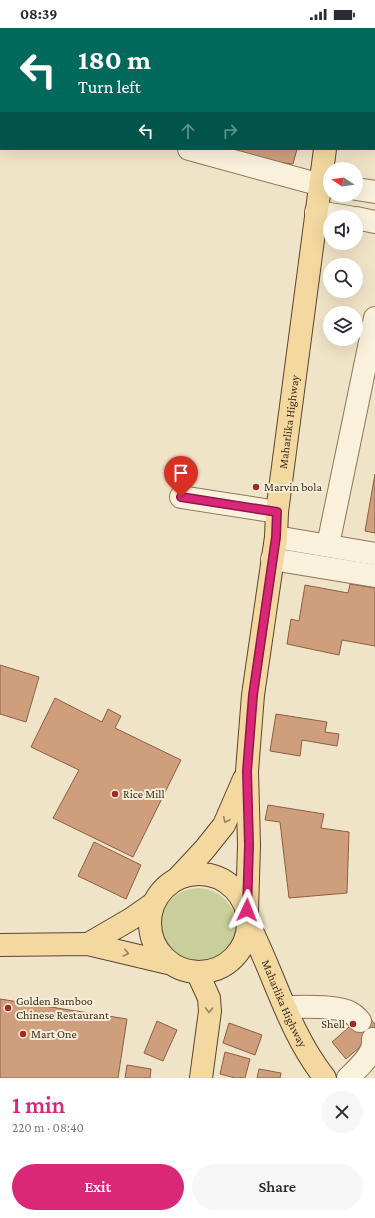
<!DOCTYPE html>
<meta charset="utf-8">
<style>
:root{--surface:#fff;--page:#f7f7f7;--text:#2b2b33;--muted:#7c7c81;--accent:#db2777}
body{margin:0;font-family:"Crimson Pro",serif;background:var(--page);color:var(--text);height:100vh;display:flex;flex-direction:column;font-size:15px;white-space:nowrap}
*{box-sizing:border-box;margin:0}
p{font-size:13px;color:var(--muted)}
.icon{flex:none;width:22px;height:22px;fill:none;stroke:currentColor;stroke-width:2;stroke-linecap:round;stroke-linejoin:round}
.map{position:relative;height:1050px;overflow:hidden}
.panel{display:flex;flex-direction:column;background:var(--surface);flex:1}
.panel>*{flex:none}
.guide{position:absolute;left:0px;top:0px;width:375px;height:122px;box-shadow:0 4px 16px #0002;background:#00695c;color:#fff;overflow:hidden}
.needle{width:26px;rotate:283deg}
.tools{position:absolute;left:323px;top:134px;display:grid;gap:8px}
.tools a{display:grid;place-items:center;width:40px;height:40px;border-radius:50%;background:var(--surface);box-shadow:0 4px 16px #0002;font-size:20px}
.pin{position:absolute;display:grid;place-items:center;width:34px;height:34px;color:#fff;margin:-41px -17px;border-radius:50% 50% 50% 0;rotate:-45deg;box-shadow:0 0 4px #0007}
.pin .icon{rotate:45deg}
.me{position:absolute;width:44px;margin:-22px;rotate:2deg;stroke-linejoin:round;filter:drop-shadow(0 0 3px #0008)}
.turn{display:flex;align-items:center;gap:14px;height:84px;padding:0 12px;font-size:18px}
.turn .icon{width:52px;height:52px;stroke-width:2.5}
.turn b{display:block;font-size:28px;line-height:34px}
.lanes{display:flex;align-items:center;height:38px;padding:0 12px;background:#0003;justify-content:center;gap:20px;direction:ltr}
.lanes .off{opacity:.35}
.round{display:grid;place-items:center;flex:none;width:42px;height:42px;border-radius:21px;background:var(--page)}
.head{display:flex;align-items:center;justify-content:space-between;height:68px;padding:0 12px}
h1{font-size:24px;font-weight:600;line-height:30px;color:var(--accent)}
.primary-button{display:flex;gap:8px;margin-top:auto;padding:8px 12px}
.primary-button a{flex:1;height:46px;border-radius:24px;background:var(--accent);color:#fff;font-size:16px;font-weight:600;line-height:46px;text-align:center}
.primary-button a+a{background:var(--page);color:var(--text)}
.status{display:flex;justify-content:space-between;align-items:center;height:28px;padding:0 20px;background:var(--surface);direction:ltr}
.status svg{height:11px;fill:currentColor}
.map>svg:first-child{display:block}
</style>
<div class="status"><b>08:39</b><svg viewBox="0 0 49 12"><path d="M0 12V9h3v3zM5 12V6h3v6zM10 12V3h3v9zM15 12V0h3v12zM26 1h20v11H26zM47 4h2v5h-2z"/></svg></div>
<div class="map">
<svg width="375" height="1050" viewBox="0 0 375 1050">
<rect width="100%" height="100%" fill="#f0e4c8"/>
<circle fill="#c9cf9b" cx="198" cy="898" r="38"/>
<g fill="#cf9f7d" stroke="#8d5f41">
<path d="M225 121H297L293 136 275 134Z"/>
<path d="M375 446V505L365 503Z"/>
<path d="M350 556 375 560V618L342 612 339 627 287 616 291 591 299 593 305 557 348 565Z"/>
<path d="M0 637 39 649 26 694 0 686Z"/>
<path d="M55 670 102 694 108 681 121 688 115 700 181 732 133 829 53 790 79 742 31 719Z"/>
<path d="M276 686 327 694 325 704 339 706 337 718 302 712 300 728 270 723Z"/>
<path d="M268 777 324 786 321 800 349 804 347 865 289 870 280 794 265 792Z"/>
<path d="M94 814 141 837 126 871 78 848Z"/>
<path d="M0 971 127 991 118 1050H0Z"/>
<path d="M365 985 375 996V1006L346 1031 332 1014Z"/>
<path d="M157 993 177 1002 163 1033 144 1025Z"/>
<path d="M229 995 262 1007 255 1027 223 1015Z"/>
<path d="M225 1024 250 1031 245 1050H235L220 1046Z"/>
<path d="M127 1037 151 1041 150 1050H125Z"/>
<path d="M259 1041 281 1045 280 1050H257Z"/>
</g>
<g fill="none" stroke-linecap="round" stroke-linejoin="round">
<defs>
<g id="minor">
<path d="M0 75H1"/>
<path d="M189 121 321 157 330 158"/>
<path d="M356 161 375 164"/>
<path d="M316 184 349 189"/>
<path d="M356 190 375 194"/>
<path d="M181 469 277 484"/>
<path d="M276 509 375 526"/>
<path d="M328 517 375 290"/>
<path d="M272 531 375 548"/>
<path d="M285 979C301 979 337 977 351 985 355 987 357 990 360 993"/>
<path d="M348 1050C358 1040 375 1026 373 1011"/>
</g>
<g id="major">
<path d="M342 1V0"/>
<circle cx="199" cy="895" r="49"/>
<path d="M177 851 204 822 224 797 244 751"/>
<path id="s1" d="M247 882 249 817 247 743 253 667 276 509 277 484 325 121"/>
<path id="s2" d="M249 897C275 948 289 1005 325 1050"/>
<path d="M88 916 131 891 154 875"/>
<path d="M0 917 88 916 168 935"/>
<path d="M198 946 209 970 210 983 201 1050"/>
</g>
</defs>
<use href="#minor" stroke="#8d765c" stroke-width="24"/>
<use href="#major" stroke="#5b4430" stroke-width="24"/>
<use href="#minor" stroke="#faf1dc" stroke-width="22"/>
<use href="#major" stroke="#f3d9a0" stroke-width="22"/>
</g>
<defs><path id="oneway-chevron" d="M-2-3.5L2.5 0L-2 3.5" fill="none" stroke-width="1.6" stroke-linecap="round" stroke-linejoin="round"/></defs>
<g stroke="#988460">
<use href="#oneway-chevron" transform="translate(226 792) rotate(115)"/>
<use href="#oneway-chevron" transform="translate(126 925) rotate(13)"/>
<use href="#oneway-chevron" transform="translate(209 982) rotate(92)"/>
</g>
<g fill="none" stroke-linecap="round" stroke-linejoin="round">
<defs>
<path id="route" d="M181 469 277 484 276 509 253 667 247 743 249 817 247 882"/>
</defs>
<use href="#route" stroke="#8e194d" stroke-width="10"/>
<use href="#route" stroke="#db2777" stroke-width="7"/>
</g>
<g fill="#9e2a2b" stroke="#f7eed8" stroke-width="1.5">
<circle cx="256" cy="459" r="4"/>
<circle cx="115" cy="766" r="4"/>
<circle cx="8" cy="980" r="4"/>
<circle cx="353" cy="996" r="4"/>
<circle cx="23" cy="1006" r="4"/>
</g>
<g text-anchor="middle" stroke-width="4" stroke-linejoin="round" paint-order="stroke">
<g font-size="12" fill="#3d2e20" stroke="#f7eed8">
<text dy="4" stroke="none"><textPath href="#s1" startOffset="491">Maharlika Highway</textPath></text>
<text dy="4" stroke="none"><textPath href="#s2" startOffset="86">Maharlika Highway</textPath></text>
</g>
<g font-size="12" fill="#3d2e20" stroke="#f7eed8" text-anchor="start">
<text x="264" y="463">Marvin bola</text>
<text x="123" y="770">Rice Mill</text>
<text x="16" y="977">Golden Bamboo<tspan x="16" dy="14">Chinese Restaurant</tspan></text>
<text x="345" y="1000" text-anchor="end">Shell</text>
<text x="31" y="1010">Mart One</text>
</g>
</g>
</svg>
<div class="tools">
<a><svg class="needle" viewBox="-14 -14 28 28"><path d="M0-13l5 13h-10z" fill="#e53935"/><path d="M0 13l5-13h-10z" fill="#7c7c81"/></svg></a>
<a><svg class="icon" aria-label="sound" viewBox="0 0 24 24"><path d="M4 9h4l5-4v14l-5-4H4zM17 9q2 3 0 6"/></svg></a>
<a><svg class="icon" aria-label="search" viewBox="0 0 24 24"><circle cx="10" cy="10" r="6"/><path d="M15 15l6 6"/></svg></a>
<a><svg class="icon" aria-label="layers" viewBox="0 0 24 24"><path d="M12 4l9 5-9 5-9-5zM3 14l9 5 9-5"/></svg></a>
</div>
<div class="pin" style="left:181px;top:469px;background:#d93025"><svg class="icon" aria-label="arrive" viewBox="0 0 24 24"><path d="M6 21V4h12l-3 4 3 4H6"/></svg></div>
<svg class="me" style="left:247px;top:882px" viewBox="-20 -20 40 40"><path d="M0-17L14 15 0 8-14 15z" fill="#db2777" stroke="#fff" stroke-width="4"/></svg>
<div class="guide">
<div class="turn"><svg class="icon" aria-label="left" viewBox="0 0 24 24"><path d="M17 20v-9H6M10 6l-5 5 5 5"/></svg><div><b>180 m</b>Turn left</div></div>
<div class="lanes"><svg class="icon" aria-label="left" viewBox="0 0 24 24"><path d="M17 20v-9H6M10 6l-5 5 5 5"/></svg><svg class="icon off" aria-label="ahead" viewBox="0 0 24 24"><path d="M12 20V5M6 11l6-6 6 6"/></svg><svg class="icon off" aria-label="right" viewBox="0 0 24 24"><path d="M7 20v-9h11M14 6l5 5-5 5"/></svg></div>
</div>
</div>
<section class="panel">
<div class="head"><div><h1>1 min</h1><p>220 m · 08:40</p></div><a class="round"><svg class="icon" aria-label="close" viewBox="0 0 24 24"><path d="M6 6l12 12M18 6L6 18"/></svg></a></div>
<div class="primary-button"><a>Exit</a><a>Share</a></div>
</section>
